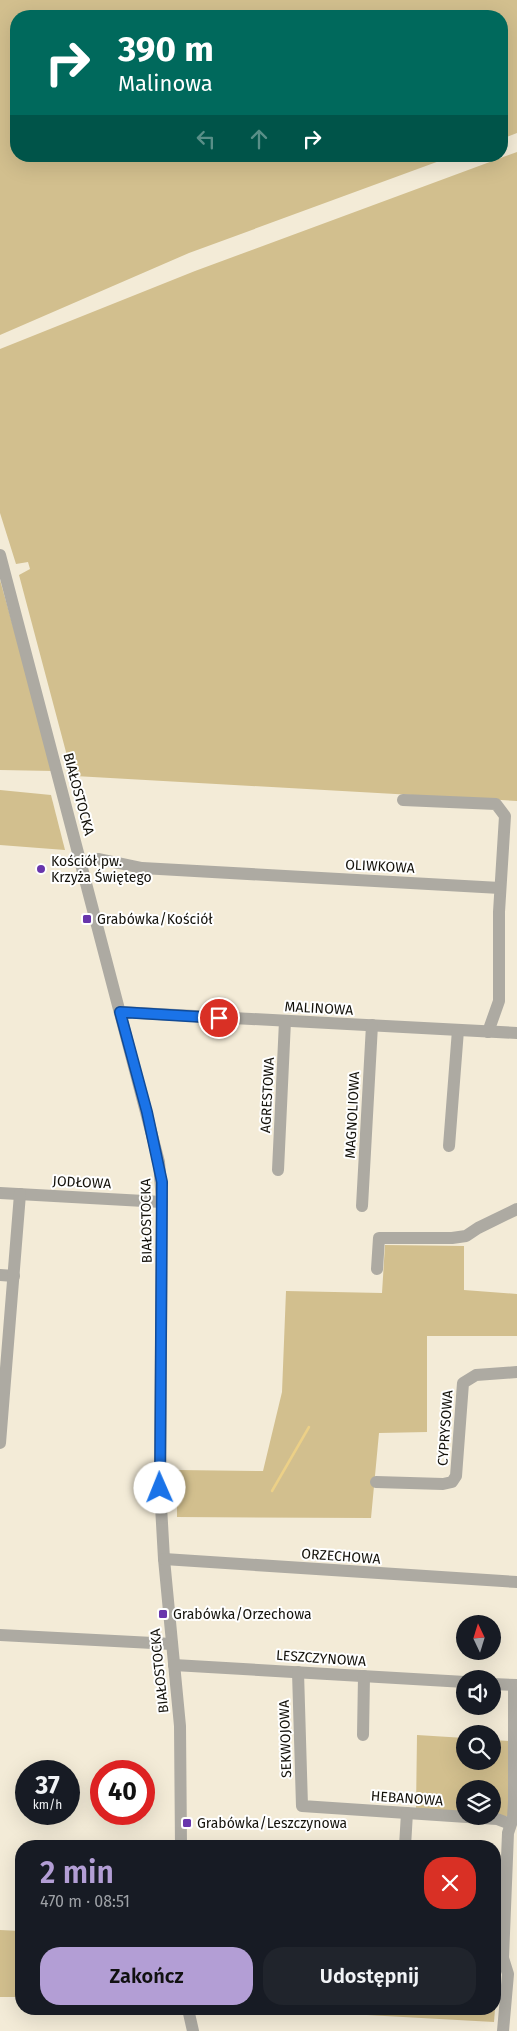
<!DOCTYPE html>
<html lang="pl">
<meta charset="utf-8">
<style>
:root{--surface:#171b24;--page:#20242c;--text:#f1f3f6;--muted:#9ea1a6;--accent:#b39ed5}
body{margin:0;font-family:"Fira Sans",sans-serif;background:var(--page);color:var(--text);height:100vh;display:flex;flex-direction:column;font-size:19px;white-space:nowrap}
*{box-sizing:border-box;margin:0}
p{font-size:16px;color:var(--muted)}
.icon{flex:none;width:28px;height:28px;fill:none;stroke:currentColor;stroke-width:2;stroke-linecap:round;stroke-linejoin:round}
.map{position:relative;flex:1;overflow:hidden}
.details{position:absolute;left:15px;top:1840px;width:486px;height:175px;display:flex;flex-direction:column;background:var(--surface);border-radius:20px;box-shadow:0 5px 20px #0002}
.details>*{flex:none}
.banner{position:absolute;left:10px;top:10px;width:498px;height:152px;border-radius:20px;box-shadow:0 5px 20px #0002;background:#00695c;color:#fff;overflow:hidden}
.needle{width:32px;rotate:356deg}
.buttons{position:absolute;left:456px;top:1615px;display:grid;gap:10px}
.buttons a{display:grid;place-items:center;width:45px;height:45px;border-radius:50%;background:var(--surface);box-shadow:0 5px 20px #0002;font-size:25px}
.speed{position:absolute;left:15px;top:1760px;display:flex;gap:10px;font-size:25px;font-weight:700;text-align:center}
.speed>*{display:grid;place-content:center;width:65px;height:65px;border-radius:50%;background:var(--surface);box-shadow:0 5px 20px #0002;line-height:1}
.speed small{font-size:12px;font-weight:400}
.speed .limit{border:8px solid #d22;background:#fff;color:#111}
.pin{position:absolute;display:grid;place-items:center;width:42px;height:42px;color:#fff;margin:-21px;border:2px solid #fff;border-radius:50%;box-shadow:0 1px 5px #0007}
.me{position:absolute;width:55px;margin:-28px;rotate:359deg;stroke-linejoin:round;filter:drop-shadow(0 0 4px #0008)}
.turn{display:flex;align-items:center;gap:18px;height:105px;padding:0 25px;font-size:22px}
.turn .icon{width:65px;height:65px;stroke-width:2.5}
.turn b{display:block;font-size:35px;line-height:42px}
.lanes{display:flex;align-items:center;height:48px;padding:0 25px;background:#0003;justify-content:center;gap:25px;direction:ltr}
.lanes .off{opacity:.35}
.round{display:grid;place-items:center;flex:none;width:52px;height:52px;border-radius:20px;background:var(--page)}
.headline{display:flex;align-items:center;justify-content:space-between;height:85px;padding:0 25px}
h1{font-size:30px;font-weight:600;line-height:38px;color:var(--accent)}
.action{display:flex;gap:10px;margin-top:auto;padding:10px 25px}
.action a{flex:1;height:58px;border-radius:20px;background:var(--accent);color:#111;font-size:20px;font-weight:600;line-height:58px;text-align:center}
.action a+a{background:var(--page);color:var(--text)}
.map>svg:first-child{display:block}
</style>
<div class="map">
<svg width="517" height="2031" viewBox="0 0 517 2031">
<rect width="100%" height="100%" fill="#f3ebd7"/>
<g fill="#d2bf8e">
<path d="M0 0H517V133L501 139V16H16V156H453L189 253 0 335Z"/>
<path d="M517 152V801L75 776 68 777 66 752 19 575 30 569 28 562 16 564 0 513V349L195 271Z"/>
<path d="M0 580 54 771 0 770Z"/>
<path d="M0 790 51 795 65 850 0 845Z"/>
<path d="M385 1245 464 1246V1290L517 1294V1336H427V1432L379 1433 371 1518 177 1517V1470L263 1471 282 1392 286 1291 382 1293Z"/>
<path d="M417 1735 465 1738V1761H492L493 1740 509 1741 517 1817 493 1815 492 1789H465V1813L416 1810Z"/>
<path d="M0 1930 21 1931V1997H0Z"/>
<path d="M312 2009H495L494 2022 312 2012Z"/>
</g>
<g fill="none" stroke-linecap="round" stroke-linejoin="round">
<path stroke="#ecd087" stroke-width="2.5" d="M272 1491 309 1427"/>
<g stroke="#adaaa2" stroke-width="12">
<path d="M0 555 159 1162 162 1202 160 1488 164 1559 180 1726 181 1846"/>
<path d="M403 800 496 804 505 816 499 912V1001L488 1032"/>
<path d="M81 862 99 859 142 868 500 888"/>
<path d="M120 1012 517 1033"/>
<path d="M449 1146 458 1030"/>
<path d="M278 1170 285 1021"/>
<path d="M0 1193 162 1202"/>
<path d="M362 1206 372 1025"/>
<path d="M377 1269 379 1238H452L466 1236 478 1228 517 1209"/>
<path d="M0 1275 14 1276"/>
<path d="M0 1443 20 1194"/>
<path d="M376 1482 443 1484 452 1482 456 1476 463 1383 476 1375 517 1372"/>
<path d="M164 1559 517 1582"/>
<path d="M0 1635 172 1644"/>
<path d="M174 1665 465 1682"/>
<path d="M298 1672 302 1806 497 1819 510 1824"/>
<path d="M492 1684 517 1685"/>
<path d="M363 1735 364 1676"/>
<path d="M405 1846 407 1813"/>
<path d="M188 2009 193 2031"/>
<path d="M503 2031 508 1974 503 1958 508 1833 513 1818 514 1802V1685"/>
</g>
</g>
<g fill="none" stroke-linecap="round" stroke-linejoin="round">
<defs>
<path id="route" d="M160 1488 162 1182 147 1112 120 1012 219 1018"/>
</defs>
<use href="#route" stroke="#114b97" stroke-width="12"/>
<use href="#route" stroke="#1a73e8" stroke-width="9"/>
</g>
<g fill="#6835ac" stroke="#fff" stroke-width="2">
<circle cx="41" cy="869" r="5"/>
<rect x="82" y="914" width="10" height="10" rx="2.5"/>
<rect x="158" y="1609" width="10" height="10" rx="2.5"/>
<rect x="182" y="1818" width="10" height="10" rx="2.5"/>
</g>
<g text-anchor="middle" stroke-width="4" stroke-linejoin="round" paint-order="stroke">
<g font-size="14" fill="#14120b" stroke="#fff">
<text transform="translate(79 794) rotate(75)" y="5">BIAŁOSTOCKA</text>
<text transform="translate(380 866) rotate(3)" y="5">OLIWKOWA</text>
<text transform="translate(319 1008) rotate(3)" y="5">MALINOWA</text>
<text transform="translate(267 1095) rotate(-87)" y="5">AGRESTOWA</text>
<text transform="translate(352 1115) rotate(-87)" y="5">MAGNOLIOWA</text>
<text transform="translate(82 1182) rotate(3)" y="5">JODŁOWA</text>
<text transform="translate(146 1221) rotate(-91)" y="5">BIAŁOSTOCKA</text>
<text transform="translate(445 1428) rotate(-86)" y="5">CYPRYSOWA</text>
<text transform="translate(341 1556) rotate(4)" y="5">ORZECHOWA</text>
<text transform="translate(321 1658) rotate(4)" y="5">LESZCZYNOWA</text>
<text transform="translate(159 1671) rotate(-96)" y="5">BIAŁOSTOCKA</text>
<text transform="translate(285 1739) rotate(-92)" y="5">SEKWOJOWA</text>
<text transform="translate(407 1798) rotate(4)" y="5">HEBANOWA</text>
</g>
<g font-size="14" fill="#14120b" stroke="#fff" text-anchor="start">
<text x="51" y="866">Kościół pw.<tspan x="51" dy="16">Krzyża Świętego</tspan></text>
<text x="97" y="924">Grabówka/Kościół</text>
<text x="173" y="1619">Grabówka/Orzechowa</text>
<text x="197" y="1828">Grabówka/Leszczynowa</text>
</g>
</g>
</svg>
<div class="buttons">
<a><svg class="needle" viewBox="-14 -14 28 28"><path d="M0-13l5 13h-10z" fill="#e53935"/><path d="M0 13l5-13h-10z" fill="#9ea1a6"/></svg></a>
<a><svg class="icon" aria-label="sound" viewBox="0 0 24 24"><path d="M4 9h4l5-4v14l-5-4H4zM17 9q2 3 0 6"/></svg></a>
<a><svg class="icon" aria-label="search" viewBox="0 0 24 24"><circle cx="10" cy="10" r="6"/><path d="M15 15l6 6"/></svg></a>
<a><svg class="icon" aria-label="layers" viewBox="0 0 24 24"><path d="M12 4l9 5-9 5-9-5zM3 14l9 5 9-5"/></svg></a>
</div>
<div class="speed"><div>37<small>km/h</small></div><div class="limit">40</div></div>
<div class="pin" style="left:219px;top:1018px;background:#d93025"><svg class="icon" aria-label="arrive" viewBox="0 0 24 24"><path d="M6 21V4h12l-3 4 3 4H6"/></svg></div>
<svg class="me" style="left:160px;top:1488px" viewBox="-20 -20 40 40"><circle r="19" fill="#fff"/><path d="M0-13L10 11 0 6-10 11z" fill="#1a73e8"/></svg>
<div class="banner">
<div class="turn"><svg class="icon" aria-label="right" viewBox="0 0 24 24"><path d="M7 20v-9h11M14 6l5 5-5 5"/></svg><div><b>390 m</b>Malinowa</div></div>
<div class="lanes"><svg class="icon off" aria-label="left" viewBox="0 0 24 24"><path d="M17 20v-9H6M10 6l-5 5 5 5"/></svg><svg class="icon off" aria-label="ahead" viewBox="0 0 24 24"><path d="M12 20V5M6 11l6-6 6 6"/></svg><svg class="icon" aria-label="right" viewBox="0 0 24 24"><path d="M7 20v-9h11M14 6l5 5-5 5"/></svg></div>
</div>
<section class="details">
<div class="headline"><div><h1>2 min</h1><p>470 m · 08:51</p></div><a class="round" style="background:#d93025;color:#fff"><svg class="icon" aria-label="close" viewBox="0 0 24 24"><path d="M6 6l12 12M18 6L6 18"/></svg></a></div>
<div class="action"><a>Zakończ</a><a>Udostępnij</a></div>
</section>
</div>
